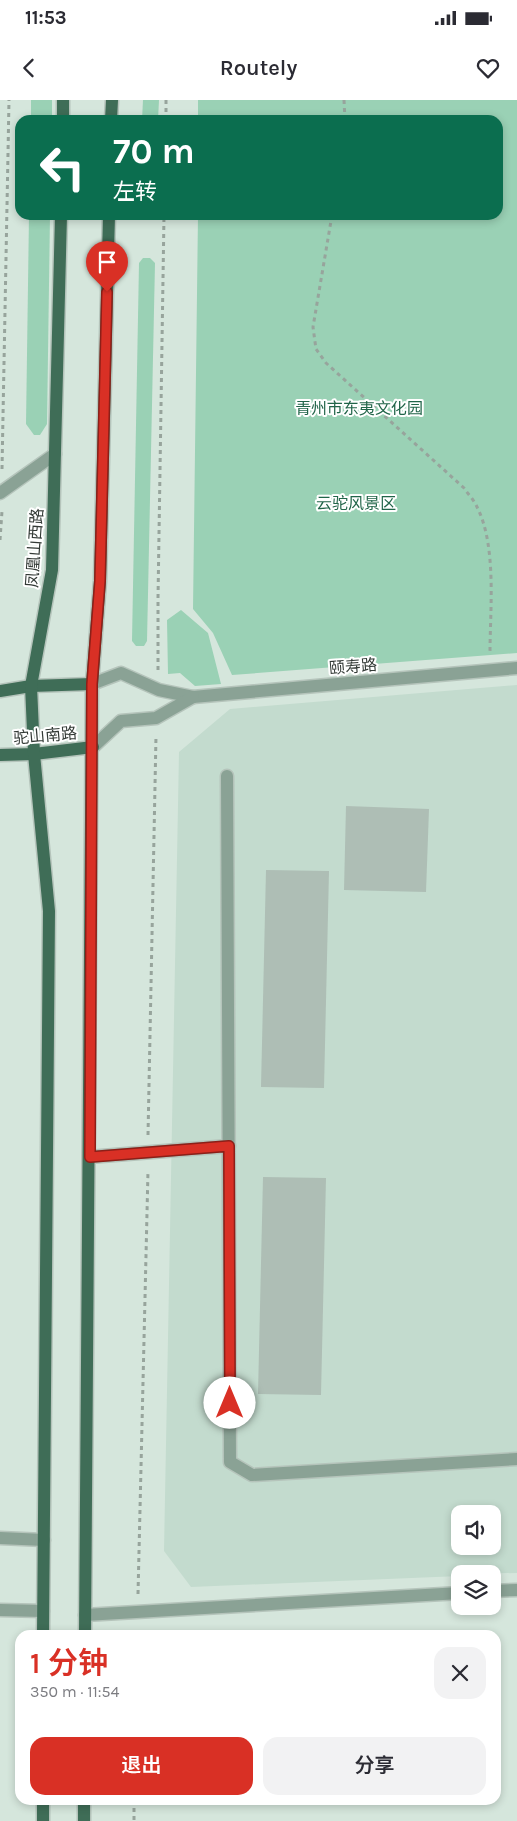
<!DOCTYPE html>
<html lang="zh">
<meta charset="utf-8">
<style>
:root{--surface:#fff;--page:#f2f2f3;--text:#2b2b33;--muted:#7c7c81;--accent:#d93025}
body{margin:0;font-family:Karla,"Noto Sans SC",sans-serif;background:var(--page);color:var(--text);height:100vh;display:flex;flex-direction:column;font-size:19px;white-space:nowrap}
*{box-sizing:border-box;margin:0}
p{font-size:16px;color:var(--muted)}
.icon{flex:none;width:28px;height:28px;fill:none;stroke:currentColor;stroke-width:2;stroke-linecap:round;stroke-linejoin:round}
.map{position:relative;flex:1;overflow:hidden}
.details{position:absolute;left:15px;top:1530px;width:486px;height:175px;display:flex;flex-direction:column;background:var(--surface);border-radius:15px;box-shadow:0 2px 8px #0003}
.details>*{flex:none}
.top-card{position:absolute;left:15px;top:15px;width:488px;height:105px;border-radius:15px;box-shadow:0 2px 8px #0003;background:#0b6e4f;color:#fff;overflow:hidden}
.controls{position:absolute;left:451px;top:1405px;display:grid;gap:10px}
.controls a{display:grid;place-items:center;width:50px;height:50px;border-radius:10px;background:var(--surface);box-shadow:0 2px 8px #0003;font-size:25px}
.pin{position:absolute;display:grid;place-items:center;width:42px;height:42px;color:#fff;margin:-51px -21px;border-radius:50% 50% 50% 0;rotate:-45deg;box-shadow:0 0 5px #0007}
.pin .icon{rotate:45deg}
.me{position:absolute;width:55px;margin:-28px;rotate:0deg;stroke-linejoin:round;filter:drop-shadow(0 0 4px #0008)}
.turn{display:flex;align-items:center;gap:18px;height:105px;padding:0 15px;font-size:22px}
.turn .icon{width:65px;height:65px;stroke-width:2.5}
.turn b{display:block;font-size:35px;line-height:42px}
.round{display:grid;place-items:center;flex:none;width:52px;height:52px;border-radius:15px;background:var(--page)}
.head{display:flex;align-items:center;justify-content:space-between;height:85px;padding:0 15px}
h1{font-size:30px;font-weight:600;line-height:38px;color:var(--accent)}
.cta{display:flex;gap:10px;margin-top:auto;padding:10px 15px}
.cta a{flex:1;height:58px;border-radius:15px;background:var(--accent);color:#fff;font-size:20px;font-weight:600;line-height:58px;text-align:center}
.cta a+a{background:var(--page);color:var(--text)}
.status{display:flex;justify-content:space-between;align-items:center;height:35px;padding:0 25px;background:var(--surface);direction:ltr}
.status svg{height:14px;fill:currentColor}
header{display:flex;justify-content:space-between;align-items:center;height:65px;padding:0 15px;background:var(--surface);font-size:22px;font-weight:600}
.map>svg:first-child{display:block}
</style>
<div class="status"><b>11:53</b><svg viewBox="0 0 49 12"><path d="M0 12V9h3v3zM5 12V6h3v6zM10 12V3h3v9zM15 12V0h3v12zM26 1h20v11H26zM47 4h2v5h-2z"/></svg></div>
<header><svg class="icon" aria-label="back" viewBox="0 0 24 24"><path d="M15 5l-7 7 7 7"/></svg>Routely<svg class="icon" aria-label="heart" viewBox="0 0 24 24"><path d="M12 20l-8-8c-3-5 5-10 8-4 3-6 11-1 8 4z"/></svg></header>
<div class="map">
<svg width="517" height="1721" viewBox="0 0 517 1721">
<rect width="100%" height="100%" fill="#d5e6dc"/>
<path fill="#c3dbce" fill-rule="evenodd" d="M517 585V1473L460 1474V1476L191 1487 164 1451 179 652 230 609ZM460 1414H492V1446H460Z"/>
<g fill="#9ad1b5">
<rect x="31" y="0" width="21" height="20"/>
<path d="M143 0H159L158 20H142Z"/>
<path d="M198 0H517V553L232 575 213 533 193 509 198 115H498V20H198Z"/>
<path d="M29 115H50L47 324 40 335H34L26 324Z"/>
<path d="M143 158H150L155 163 147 541 144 546H136L132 541 139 163Z"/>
<path d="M181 510 208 533 221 584 195 586 180 573 168 574 167 520Z"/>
</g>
<g fill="#aebeb5">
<path d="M346 706 429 709 426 792 344 790Z"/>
<path d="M266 770 329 771 324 988 261 987Z"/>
<path d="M263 1077 326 1078 321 1295 258 1294Z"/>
</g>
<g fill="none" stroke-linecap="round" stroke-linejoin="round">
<defs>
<g id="minor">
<path d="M0 393 55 354"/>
<path d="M92 584 121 573 159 590 193 597 517 568"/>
<path d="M93 647 121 621 156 618 193 597"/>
<path d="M227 676 230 1362 252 1375 517 1359"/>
<path d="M89 1057 229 1046"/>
<path d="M0 1438 44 1440"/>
<path d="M492 1491 517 1490"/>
<path d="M0 1510 43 1511"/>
<path d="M85 1515 460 1493"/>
</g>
<g id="major">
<path d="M63 20V0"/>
<path d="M111 20 112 0"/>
<path d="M0 591 31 586 92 584"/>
<path d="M0 655 34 654 93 647"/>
<path d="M43 1535 49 811 34 654 31 586 52 470 61 115"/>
<path d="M85 1535 92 584 100 481 109 115"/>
<path d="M43 1700V1721"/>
<path d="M84 1721V1700"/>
</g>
</defs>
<use href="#minor" stroke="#b5c4bb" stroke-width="15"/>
<use href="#major" stroke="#b5c4bb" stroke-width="15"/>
<g stroke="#97a49c" stroke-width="3" stroke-dasharray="4 4" stroke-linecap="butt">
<path d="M344 0 345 20"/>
<path d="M166 20V0"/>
<path d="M332 115 313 227 316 249 326 263 464 388C468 394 474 400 477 407 497 446 490 510 490 552"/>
<path d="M2 369 9 0"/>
<path d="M0 440 2 411"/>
<path d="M158 570V498L164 115"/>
<path d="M148 1035 156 636"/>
<path d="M138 1494 148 1071"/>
<path d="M134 1700V1721"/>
</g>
<use href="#minor" stroke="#8aa295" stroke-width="12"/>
<use href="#major" stroke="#3f6d57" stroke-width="12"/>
</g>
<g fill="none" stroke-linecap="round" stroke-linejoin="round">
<defs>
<path id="route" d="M107 192 100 481 92 584 90 1057 229 1046 230 1303"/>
</defs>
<use href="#route" stroke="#8d1f18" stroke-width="12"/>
<use href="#route" stroke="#d93025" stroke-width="9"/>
</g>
<g text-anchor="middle" stroke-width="4" stroke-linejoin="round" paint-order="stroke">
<g font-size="16" fill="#216549" stroke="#fff">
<text x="359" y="314">青州市东夷文化园</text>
<text x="356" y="409">云驼风景区</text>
</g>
<g font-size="16" fill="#333a36" stroke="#fff">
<text transform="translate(34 448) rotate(-86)" y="6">凤凰山西路</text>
<text transform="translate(353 566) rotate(-5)" y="6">颐寿路</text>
<text transform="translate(45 635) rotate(-5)" y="6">驼山南路</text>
</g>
</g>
</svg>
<div class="controls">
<a><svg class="icon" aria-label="sound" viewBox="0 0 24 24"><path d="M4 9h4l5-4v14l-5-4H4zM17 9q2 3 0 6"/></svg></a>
<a><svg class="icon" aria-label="layers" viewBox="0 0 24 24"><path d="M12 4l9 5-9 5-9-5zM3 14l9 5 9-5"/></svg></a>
</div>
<div class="pin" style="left:107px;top:192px;background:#d93025"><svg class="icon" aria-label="arrive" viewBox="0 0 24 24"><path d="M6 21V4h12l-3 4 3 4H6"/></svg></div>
<svg class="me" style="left:230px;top:1303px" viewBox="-20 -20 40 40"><circle r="19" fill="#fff"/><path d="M0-13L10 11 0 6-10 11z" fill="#d93025"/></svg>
<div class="top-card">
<div class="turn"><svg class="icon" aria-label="left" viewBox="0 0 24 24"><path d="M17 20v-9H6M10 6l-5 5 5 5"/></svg><div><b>70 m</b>左转</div></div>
</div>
<section class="details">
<div class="head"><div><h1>1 分钟</h1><p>350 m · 11:54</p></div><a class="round"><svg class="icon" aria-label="close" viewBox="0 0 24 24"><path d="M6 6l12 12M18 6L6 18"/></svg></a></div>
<div class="cta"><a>退出</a><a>分享</a></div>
</section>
</div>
